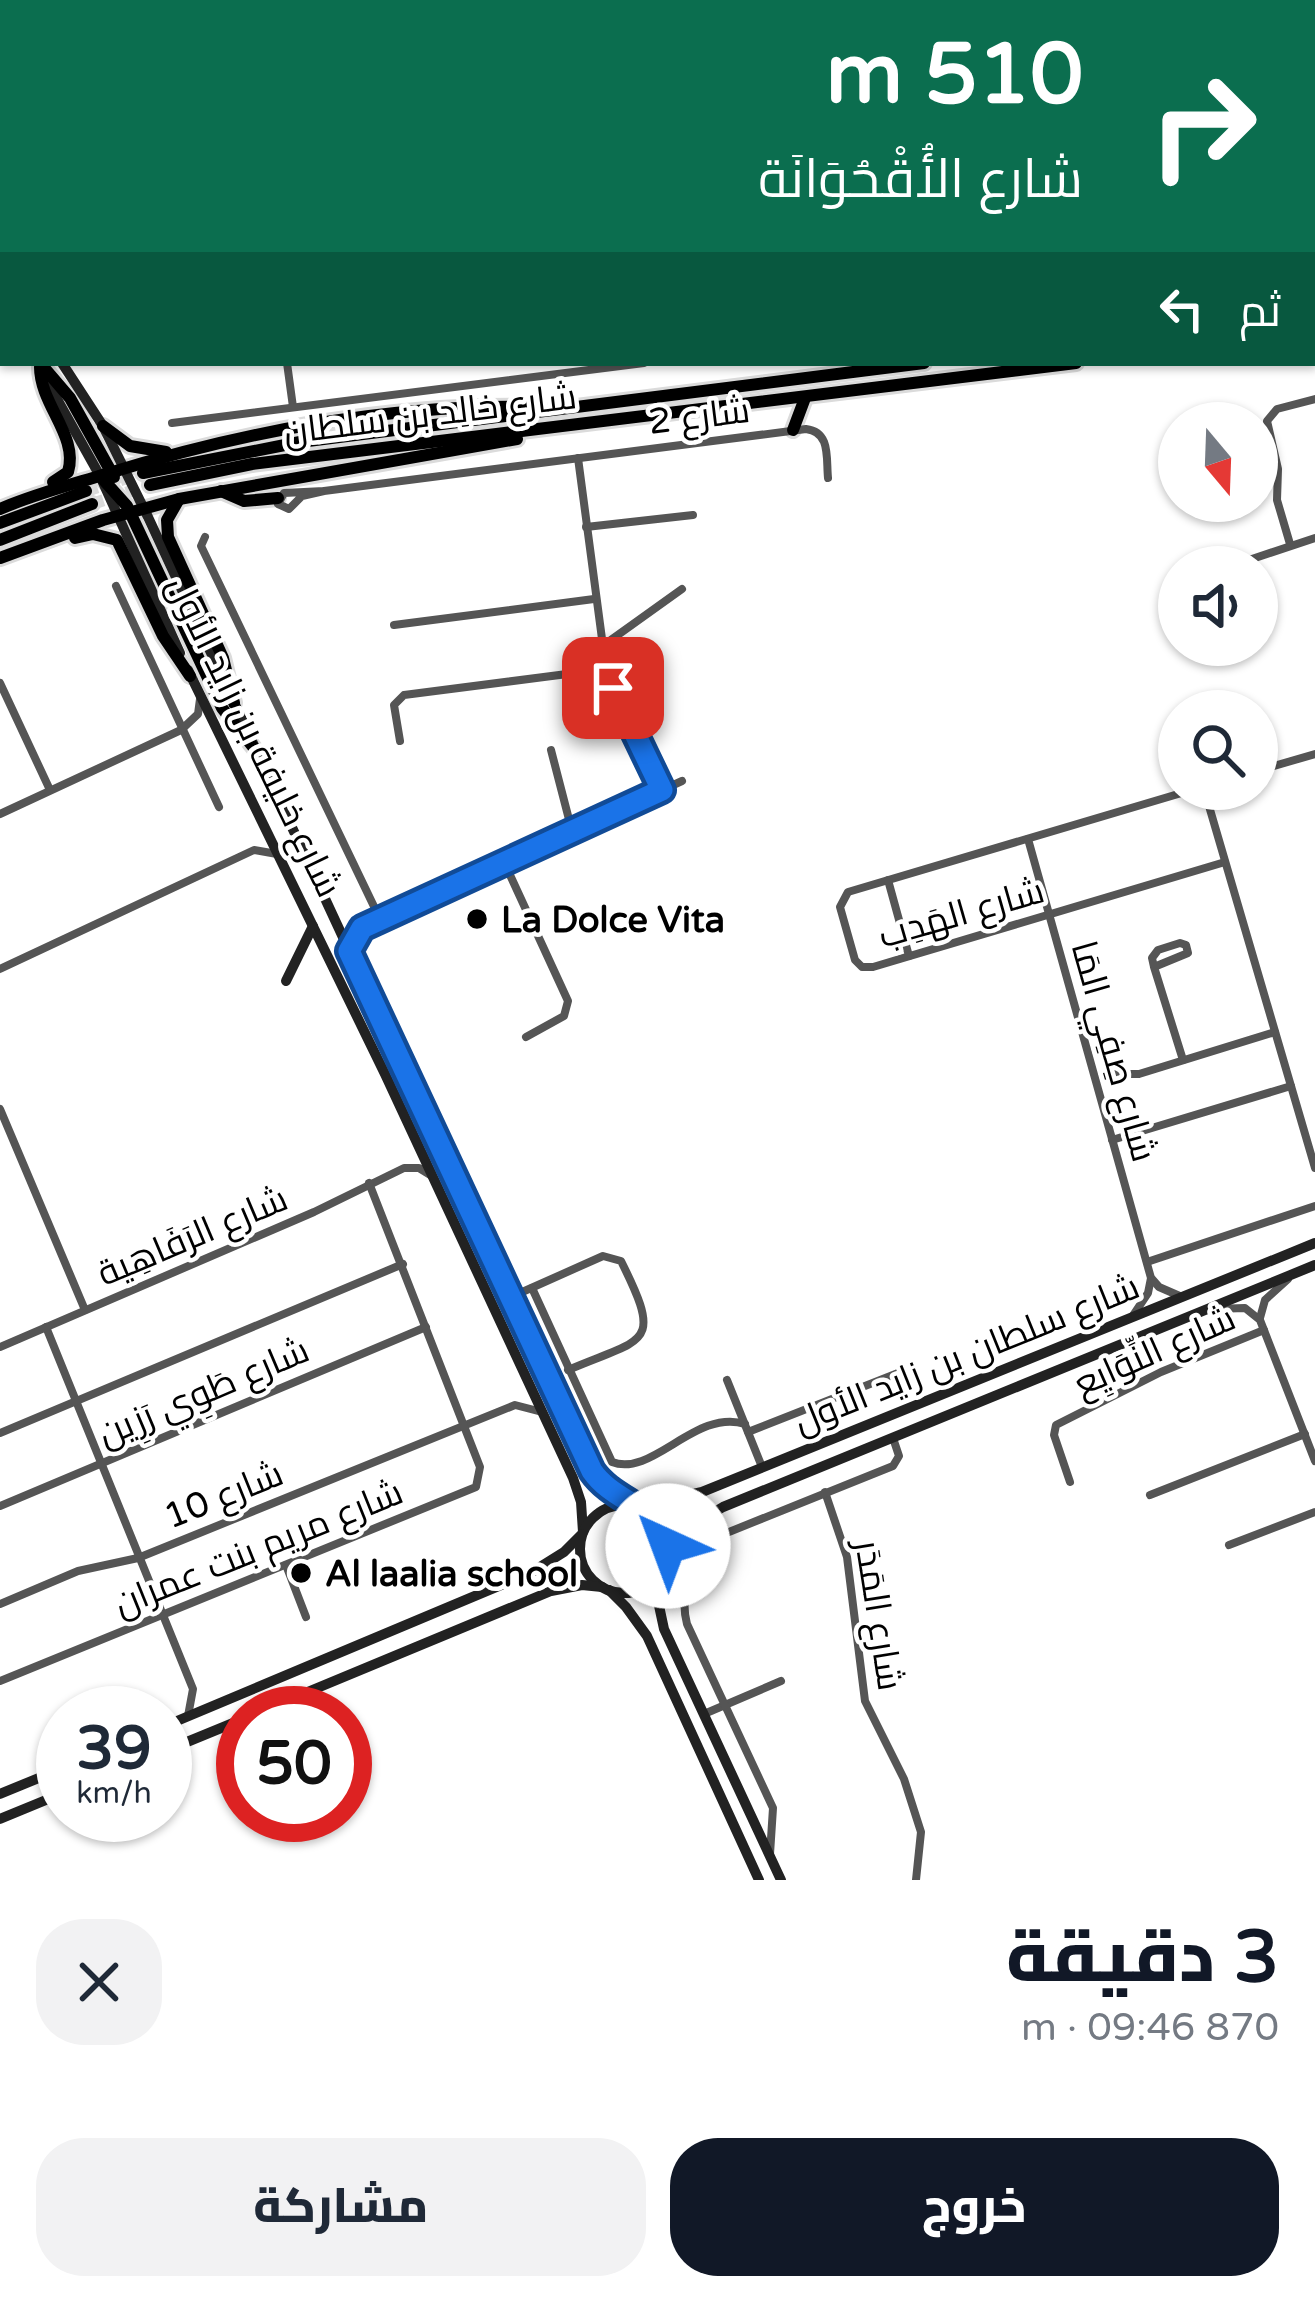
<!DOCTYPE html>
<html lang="ar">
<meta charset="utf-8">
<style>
:root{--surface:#fff;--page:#f2f2f3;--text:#1f2937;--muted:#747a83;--accent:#111827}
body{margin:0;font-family:"Varela Round",Cairo,sans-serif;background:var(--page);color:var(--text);direction:rtl;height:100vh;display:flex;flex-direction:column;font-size:45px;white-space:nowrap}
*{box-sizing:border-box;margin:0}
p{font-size:39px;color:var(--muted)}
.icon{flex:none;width:66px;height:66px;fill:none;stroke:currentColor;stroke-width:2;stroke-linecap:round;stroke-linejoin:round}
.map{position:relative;height:1880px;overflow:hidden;direction:ltr}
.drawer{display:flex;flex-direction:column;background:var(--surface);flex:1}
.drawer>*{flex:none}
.banner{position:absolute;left:0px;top:0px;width:1317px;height:366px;box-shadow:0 3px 9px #0004;direction:rtl;background:#0b6e4f;color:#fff;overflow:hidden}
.needle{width:78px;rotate:161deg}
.fabs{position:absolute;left:1158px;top:402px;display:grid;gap:24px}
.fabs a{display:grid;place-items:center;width:120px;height:120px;border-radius:50%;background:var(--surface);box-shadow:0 3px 9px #0004;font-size:60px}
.speed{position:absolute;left:36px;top:1686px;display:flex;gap:24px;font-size:60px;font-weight:700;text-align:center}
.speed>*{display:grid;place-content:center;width:156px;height:156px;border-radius:50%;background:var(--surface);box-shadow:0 3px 9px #0004;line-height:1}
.speed small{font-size:30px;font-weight:400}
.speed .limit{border:18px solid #d22;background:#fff;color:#111}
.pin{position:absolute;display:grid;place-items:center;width:102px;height:102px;color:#fff;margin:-51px;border-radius:24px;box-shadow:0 6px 18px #0006}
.me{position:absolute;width:132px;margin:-66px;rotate:317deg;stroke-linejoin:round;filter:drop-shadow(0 0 9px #0008)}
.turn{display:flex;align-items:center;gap:42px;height:252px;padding:0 36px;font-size:54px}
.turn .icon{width:156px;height:156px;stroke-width:2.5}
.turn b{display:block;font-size:84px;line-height:102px}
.then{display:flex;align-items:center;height:114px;padding:0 36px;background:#0003;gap:24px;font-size:45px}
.round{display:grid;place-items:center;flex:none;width:126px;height:126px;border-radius:48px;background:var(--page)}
.overview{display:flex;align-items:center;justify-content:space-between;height:204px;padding:0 36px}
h1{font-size:72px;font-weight:800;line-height:90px;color:var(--accent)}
.button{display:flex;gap:24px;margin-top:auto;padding:24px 36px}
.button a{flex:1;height:138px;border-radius:48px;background:var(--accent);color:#fff;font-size:48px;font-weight:800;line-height:138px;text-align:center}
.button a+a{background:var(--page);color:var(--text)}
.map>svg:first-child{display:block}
</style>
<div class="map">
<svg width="1315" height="1880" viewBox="0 0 1315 1880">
<rect width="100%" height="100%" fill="#fff"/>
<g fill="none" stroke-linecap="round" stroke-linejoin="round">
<g stroke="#a3a3a3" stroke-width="3">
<path d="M241 0 244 3"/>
<path d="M1314 113 1315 112"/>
<path d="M0 335 3 332"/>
</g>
<g stroke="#d9d9d9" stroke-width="12" stroke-dasharray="12 6" stroke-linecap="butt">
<path d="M86 491 143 473"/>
<path d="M92 504 150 485"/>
</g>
<defs>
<g id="primary">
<path d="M1314 317H1315"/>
<path d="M1314 337H1315"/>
<path d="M40 363 70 398 114 477"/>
<path d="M40 367C40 405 79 436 68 472L53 482"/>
<path d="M103 426 130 446 166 452"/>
<path d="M793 430 805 398"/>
<path d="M143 473 300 442 924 363"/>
<path d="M100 476 127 506 222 708 254 748"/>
<path d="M150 485 252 464 1076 363"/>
<path d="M221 491 244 501 278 498"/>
<path d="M179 499 167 520 168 537 223 658 234 703"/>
<path d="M0 509C35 494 70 485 106 474 241 432 393 403 536 407"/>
<path d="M0 523 86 491"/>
<path d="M75 538 93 534 117 540 163 636 190 676"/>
<path d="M0 540 92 504"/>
<path d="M0 558 103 520 179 499 517 439"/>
</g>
</defs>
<use href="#primary" stroke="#dbdbdb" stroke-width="18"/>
<g stroke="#555" stroke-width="8">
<path d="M399 0 400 3"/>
<path d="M819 0 820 3"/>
<path d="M1017 0 1018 3"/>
<path d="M485 3 493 0"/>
<path d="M1252 3 1261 0"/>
<path d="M1314 279 1315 278"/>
<path d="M287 363 293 407"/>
<path d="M172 423 644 363"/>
<path d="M578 458 606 669 661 790"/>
<path d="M324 491 284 493 278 504 289 509 302 496 324 491 806 429C831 432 826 458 828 478"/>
<path d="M586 527 693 515"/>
<path d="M205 537 201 546 380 919"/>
<path d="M1290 544 1277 500 1278 469 1267 421 1277 409 1315 399"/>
<path d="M1246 561 1315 538"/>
<path d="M116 586 219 807"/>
<path d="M394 625 594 599"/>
<path d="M601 647 682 589"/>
<path d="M0 683 50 790"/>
<path d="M400 741 394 705 404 695 606 669"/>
<path d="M551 750 572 831"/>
<path d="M1257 771 1315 754"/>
<path d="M1195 789 848 892 840 907 855 960 862 967H873L1225 862"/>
<path d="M1204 789 1315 1168"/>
<path d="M0 814 181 730 198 714 200 699"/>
<path d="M1028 839 1151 1278 1148 1293 1132 1317"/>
<path d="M504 862 568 1001 564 1016 526 1037"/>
<path d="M888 880 909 956"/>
<path d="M362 927 682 781"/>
<path d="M349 951 362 927"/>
<path d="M1154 967 1188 953 1186 945 1180 943 1158 950 1152 958 1154 967 1183 1060"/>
<path d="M0 969 254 850 277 854"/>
<path d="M1113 1074H1139L1275 1032"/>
<path d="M0 1109 85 1310"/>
<path d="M1112 1140 1291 1086"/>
<path d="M1147 1262 1315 1206"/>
<path d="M1152 1279 1159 1287 1182 1297"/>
<path d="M532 1288 612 1462C652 1478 696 1408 745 1424"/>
<path d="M511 1297 603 1256 621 1261C664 1347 645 1337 568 1370"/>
<path d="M1214 1309 1245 1308 1260 1320 1315 1461"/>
<path d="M1260 1318 1265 1300 1288 1279"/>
<path d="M46 1327 193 1689 188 1716"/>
<path d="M0 1347 314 1212 404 1168H419L432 1176"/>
<path d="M727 1380 762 1467"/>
<path d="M748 1432 898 1373"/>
<path d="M0 1433 403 1264"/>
<path d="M1070 1482 1054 1435 1056 1425 1161 1372 1264 1330"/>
<path d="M825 1492 847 1557 865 1701 904 1779 921 1832 916 1880"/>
<path d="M1150 1495 1305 1434"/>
<path d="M0 1506 426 1327"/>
<path d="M1229 1545 1315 1512"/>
<path d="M286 1565 306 1617"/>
<path d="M0 1604 78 1571 138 1558 515 1405 542 1412"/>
<path d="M0 1681 476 1487 480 1467 369 1183"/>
<path d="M704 1714 781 1681"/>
<path d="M770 1854 773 1808 687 1624C679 1595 692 1558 714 1538L893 1466 899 1456 893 1438"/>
</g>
<g stroke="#222" stroke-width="10">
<path d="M0 264 3 269"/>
<path d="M0 304 3 309"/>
<path d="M62 363 103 426 148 517 585 1459 599 1481 632 1506"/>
<path d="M43 374 100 476 180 653"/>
<path d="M188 670 385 1074 573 1478 581 1502 583 1532"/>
<path d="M286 981 313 926"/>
<circle cx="624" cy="1549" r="44"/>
<path d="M635 1507 702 1492 1315 1243"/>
<path d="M667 1555 691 1526 723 1507 1315 1265"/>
<path d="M661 1573 658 1601 664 1629 781 1880"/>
<path d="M609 1590 626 1607 647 1636 759 1880"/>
<path d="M257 1713 551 1591 582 1585 602 1587"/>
<path d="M165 1726 532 1572 564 1552 582 1534"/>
<path d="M165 1751 243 1719"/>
<path d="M0 1794 63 1768"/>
<path d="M0 1819 63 1793"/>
</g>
<use href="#primary" stroke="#000" stroke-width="12"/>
</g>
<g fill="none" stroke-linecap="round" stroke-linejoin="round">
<defs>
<path id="route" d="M613 688 662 790 362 928 349 951 592 1471C614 1503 659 1506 668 1546"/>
</defs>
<use href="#route" stroke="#114b97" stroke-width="30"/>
<use href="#route" stroke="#1a73e8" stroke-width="21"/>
</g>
<g fill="#000" stroke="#fff" stroke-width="4.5">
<circle cx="477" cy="919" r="12"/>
<circle cx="301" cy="1573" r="12"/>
</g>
<g text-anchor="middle" stroke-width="9" stroke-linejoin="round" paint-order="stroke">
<g font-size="36" fill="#000" stroke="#fff">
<text transform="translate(430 413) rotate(-7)" y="13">شارع خالِد بن سلطان</text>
<text transform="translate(699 415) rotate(-7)" y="13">شارع 2</text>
<text transform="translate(255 736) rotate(64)" y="13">شارع خليفة بن زايد الأول</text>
<text transform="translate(961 912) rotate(-16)" y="13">شارع الهَدِب</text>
<text transform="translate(1115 1051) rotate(74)" y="13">شارع صِفِي المَا</text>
<text transform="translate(192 1235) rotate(-23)" y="13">شارع الرَفَاهِية</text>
<text transform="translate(1154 1350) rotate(-24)" y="13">شارع النِّوَايِع</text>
<text transform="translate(966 1353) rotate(-22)" y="13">شارع سلطان بن زايد الأول</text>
<text transform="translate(203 1391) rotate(-23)" y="13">شارع طَوِي رَزِين</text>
<text transform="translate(223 1494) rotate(-22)" y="13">شارع 10</text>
<text transform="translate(258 1547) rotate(-22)" y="13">شارع مريم بنت عمران</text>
<text transform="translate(880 1615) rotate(81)" y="13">شارع المَدَر</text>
</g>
<g font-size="36" font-weight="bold" fill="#000" stroke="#fff" text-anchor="start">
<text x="501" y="932">La Dolce Vita</text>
<text x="325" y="1586">Al laalia school</text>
</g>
</g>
</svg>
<div class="fabs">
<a><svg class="needle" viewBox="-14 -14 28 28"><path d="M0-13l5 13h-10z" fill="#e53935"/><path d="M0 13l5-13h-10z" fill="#747a83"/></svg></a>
<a><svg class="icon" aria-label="sound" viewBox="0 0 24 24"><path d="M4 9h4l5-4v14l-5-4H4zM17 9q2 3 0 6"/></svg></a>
<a><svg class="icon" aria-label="search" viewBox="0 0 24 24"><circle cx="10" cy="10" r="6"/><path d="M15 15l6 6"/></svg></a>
</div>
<div class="speed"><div>39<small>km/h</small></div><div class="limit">50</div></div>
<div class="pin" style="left:613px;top:688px;background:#d93025"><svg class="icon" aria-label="arrive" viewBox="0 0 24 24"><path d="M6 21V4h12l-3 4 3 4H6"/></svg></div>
<svg class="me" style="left:668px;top:1546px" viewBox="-20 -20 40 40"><circle r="19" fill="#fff"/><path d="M0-13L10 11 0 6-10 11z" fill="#1a73e8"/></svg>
<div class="banner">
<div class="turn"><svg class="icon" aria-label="right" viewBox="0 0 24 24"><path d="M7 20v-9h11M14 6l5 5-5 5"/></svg><div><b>510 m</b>شارع الأُقْحُوَانَة</div></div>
<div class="then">ثم<svg class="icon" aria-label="left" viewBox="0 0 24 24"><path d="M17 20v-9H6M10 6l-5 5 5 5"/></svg></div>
</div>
</div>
<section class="drawer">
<div class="overview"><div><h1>3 دقيقة</h1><p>870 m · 09:46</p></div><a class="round"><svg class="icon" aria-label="close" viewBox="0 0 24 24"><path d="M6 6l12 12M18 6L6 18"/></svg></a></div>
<div class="button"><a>خروج</a><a>مشاركة</a></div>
</section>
